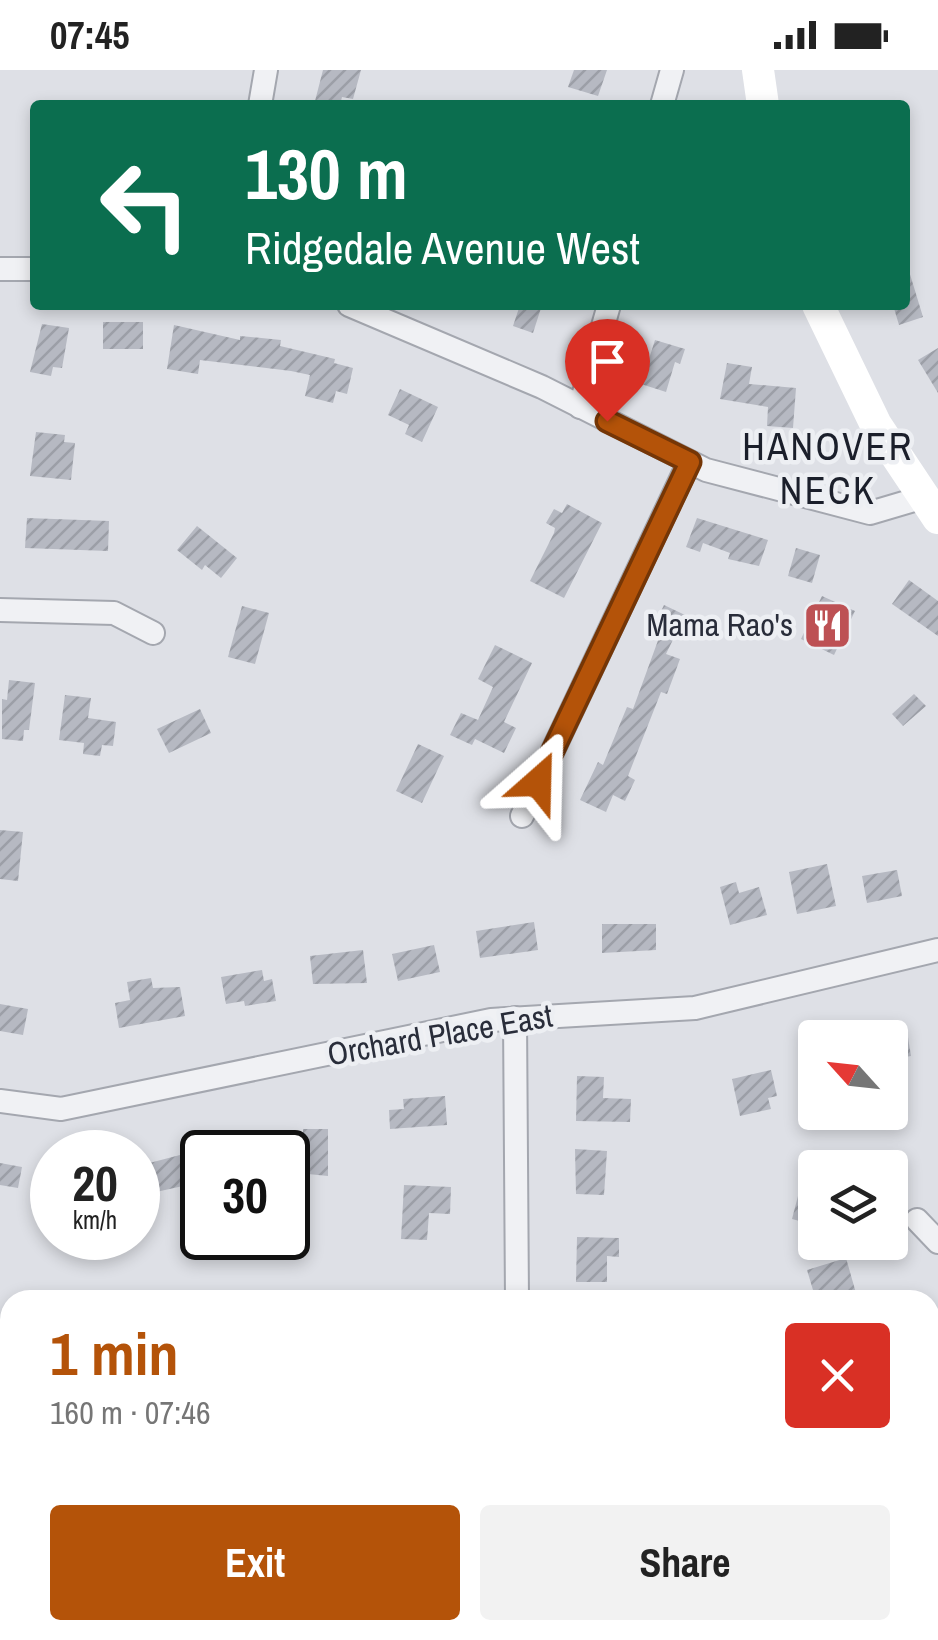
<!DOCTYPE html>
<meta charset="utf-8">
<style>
:root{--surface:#fff;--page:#f2f2f2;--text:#222;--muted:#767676;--accent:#b45309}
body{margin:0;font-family:"Archivo Narrow",sans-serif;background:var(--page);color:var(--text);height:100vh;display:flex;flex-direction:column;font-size:38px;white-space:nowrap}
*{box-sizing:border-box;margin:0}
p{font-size:32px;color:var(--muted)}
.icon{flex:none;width:55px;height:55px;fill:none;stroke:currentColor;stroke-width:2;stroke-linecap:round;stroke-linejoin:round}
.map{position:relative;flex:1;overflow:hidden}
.panel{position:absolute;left:0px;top:1220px;width:940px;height:350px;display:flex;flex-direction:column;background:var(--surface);border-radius:30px 30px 0 0;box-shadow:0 5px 15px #0003}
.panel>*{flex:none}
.hud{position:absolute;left:30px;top:30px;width:880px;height:210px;border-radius:10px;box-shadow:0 5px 15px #0003;background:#0b6e4f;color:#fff;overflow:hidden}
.needle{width:65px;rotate:297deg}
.fabs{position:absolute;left:798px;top:950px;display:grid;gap:20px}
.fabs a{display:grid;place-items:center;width:110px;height:110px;border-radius:10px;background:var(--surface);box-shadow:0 5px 15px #0003;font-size:50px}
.speed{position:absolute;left:30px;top:1060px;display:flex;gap:20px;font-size:50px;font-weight:700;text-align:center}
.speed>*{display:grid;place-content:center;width:130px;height:130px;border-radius:50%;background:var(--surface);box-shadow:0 5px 15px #0003;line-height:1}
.speed small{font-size:25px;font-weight:400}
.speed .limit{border:5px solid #111;border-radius:15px;background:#fff;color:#111}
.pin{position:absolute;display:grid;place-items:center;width:85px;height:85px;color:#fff;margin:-102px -42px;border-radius:50% 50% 50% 0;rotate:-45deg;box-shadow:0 0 10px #0007}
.pin .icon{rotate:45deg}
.me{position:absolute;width:110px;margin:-55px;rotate:25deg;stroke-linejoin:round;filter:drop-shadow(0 0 8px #0008)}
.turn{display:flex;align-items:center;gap:35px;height:210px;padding:0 50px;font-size:45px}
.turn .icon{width:130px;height:130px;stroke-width:2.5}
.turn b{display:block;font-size:70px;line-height:85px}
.round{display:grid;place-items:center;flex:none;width:105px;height:105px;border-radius:10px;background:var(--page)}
.headline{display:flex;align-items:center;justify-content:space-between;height:170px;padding:0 50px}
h1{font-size:60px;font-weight:700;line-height:75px;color:var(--accent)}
.primary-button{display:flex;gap:20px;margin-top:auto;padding:20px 50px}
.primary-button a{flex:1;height:115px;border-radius:10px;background:var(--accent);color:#fff;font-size:40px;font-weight:700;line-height:115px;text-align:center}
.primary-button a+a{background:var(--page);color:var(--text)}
.status{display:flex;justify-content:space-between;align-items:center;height:70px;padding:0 50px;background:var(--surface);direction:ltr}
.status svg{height:28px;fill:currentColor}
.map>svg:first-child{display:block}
</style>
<div class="status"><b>07:45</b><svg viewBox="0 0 49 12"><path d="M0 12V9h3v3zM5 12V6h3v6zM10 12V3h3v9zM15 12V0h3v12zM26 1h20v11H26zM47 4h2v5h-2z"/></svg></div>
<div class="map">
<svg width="938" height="1570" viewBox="0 0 938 1570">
<defs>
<pattern id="building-hatch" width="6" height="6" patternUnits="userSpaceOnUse" patternTransform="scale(2.5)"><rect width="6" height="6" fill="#b6b9c2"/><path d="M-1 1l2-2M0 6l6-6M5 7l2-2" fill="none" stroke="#9c9fa7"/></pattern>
</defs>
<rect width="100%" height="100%" fill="#dee0e6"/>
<g fill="url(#building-hatch)">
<path d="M323 0H361L353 29 342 27 340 35 315 31Z"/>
<path d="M574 0H607L598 26 568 17Z"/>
<path d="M905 201H909L923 247 899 255 893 235H905Z"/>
<path d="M520 235H542L533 263 513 256Z"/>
<rect x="103" y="252" width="40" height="27"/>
<path d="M42 254 69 258 62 298 53 297 51 306 30 302Z"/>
<path d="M174 255 240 270V266L281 270 280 276 335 289 334 293 353 298 347 324 336 321 333 333 305 326 310 305 291 301 200 290 198 304 167 299Z"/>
<path d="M655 270 685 279 680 294 675 292 666 322 641 314Z"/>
<path d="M938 278V323L918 290Z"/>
<path d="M727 293 752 297 749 314 796 318 793 358 767 356 768 337 720 329Z"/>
<path d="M400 319 438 337 422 372 405 364 409 355 388 345Z"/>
<path d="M36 362 65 365 64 372 75 373 71 410 30 406Z"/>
<path d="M567 434 602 453 564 528 530 511 554 463 555 458 546 453 554 439 562 443Z"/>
<path d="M27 448 109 451 108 481 25 478Z"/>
<path d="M697 448 768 470 759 496 728 489 730 483 703 473 700 482 686 477Z"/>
<path d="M197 456 237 488 221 508 205 495 202 500 177 480Z"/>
<path d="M796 478 820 485 812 513 788 506Z"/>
<path d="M909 510 938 531V566L892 534Z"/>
<path d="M822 526 855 541 834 585 801 569Z"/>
<path d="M664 535 685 545 666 584 680 589 667 624 661 622 628 706 635 710 625 731 613 725 606 742 580 730 598 692 603 695 627 637 633 639 660 565 651 562Z"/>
<path d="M242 536 269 543 255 594 228 587Z"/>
<path d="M495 575 532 593 504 652 516 658 504 683 475 669 472 675 450 665 461 643 478 650 493 617 478 609Z"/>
<path d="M9 610 35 613 29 660H24L23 671 2 669V629L7 630Z"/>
<path d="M914 624 926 636 903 656 892 644Z"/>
<path d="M65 625 91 628 88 648 116 652 113 676 102 675 100 686 83 684 84 673 59 670Z"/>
<path d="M200 639 211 663 169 683 157 659Z"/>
<path d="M418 674 444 686 422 733 396 721Z"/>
<path d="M0 760 23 762 18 811 0 809Z"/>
<path d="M827 794 836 836 797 844 789 802Z"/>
<path d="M897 800 902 826 867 833 862 806Z"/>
<path d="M736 812 739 823 759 817 767 845 730 855 720 817Z"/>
<path d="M534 852 538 880 480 888 476 861Z"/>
<path d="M602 854H656V880L602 883Z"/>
<path d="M434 875 440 902 398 911 392 884Z"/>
<path d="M363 880 367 913 313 914 310 886Z"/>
<path d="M262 900 264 911 272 909 276 931 245 936 244 931 226 934 221 907Z"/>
<path d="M151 908 153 918 180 917 185 946 119 958 115 933 130 930 127 912Z"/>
<path d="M0 934 28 939 23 965 0 961Z"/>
<path d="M906 955 911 986 894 989 890 958Z"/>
<path d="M771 1000 777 1026 768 1028 771 1039 740 1046 732 1009Z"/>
<path d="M577 1006 604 1007 603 1028 631 1029 630 1052 576 1051Z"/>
<path d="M445 1026 447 1055 390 1059 389 1040 404 1039 403 1029Z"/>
<path d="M303 1059H328V1106L288 1102V1081H303Z"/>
<path d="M575 1079 607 1081 604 1125 576 1124Z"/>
<path d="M199 1080 202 1122 185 1126 183 1116 138 1126V1096Z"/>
<path d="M810 1080 815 1081V1155L792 1149Z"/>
<path d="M0 1093 22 1097 18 1118 0 1115Z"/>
<path d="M404 1115 451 1117 450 1144 429 1143 427 1170 401 1169Z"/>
<path d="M577 1167 619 1168V1187L607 1186V1212H576Z"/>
<path d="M846 1188 858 1230H816L807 1200Z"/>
</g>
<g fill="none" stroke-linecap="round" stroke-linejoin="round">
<defs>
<g id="minor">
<path d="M260 35 266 0"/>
<path d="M662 35 672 0"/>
<path d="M0 199H35"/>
<path d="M349 235 542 317 706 400 870 443 924 427"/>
<path d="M580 337 609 235"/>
<path d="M0 540 114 543 153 563"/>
<path d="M522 746 689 392"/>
<path d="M515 948 517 1230"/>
<path d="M0 1031 61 1039 491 950 695 938 938 880"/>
<path d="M917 1150 938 1172"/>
<path d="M0 1447 10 1445"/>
</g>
</defs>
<use href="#minor" stroke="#a4a7af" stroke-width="26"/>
<use href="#minor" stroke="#f0f1f4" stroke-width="22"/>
<g stroke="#fff" stroke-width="32">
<path d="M758 0 763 35"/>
<path d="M818 235 876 355 938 448"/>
</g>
</g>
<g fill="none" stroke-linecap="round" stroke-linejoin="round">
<defs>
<path id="route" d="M538 712 690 392 607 351"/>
</defs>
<use href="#route" stroke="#753606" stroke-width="25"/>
<use href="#route" stroke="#b45309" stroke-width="18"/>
</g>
<defs>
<symbol id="restaurant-square" viewBox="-11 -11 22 22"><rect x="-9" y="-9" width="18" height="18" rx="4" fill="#bd5154" stroke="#edeff3"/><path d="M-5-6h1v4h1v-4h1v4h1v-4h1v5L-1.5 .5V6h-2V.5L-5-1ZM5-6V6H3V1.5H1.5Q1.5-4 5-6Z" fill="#fff"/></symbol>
</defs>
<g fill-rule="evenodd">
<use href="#restaurant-square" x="800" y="528" width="55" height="55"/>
</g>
<g text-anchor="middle" stroke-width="9" stroke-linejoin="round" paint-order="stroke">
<g font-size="32" fill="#292d3a" stroke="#edeff3" text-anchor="end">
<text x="793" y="566">Mama Rao's</text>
</g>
<g font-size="32" fill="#292d3a" stroke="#edeff3">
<text transform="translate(440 965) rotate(-10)" y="11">Orchard Place East</text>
</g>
<g font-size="38" letter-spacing="2.5" fill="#1b1f2b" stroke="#edeff3">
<text x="828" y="390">HANOVER<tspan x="828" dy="44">NECK</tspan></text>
</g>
</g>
</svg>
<div class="fabs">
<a><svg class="needle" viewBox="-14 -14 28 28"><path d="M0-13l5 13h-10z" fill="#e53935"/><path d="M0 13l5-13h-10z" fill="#767676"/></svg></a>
<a><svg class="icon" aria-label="layers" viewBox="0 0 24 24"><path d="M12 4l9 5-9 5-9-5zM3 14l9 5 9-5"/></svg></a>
</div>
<div class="speed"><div>20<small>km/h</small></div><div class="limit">30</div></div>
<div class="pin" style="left:607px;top:351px;background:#d93025"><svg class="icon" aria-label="arrive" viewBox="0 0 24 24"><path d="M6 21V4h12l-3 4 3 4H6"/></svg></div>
<svg class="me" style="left:538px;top:712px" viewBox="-20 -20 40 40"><path d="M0-17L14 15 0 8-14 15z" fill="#b45309" stroke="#fff" stroke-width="4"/></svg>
<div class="hud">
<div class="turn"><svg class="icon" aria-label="left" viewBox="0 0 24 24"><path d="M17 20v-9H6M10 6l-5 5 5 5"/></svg><div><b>130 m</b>Ridgedale Avenue West</div></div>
</div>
<section class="panel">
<div class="headline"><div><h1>1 min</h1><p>160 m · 07:46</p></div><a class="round" style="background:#d93025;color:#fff"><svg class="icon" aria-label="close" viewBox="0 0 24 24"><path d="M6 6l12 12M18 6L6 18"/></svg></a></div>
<div class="primary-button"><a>Exit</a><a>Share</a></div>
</section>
</div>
